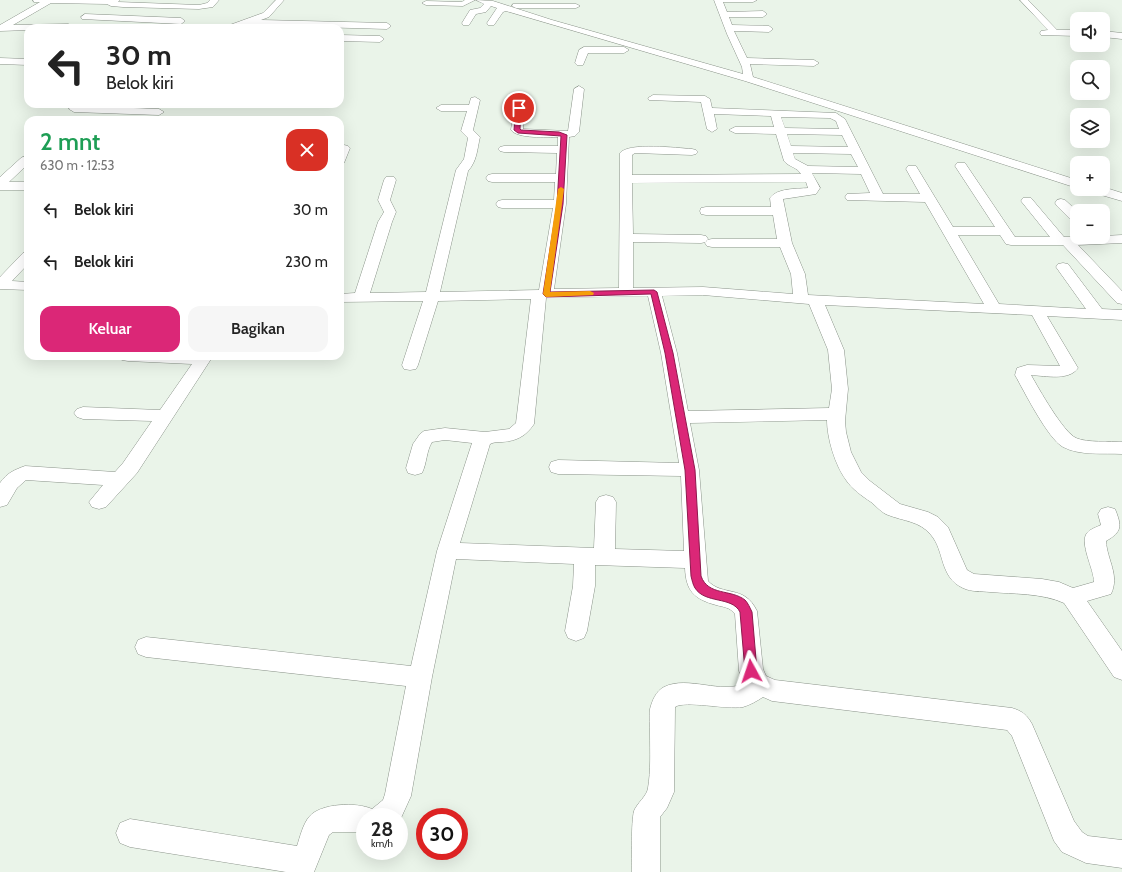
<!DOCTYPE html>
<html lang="id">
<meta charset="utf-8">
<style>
:root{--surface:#fff;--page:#f6f6f6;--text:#222;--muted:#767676;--accent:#db2777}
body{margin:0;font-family:Cabin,sans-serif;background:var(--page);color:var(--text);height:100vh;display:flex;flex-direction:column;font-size:15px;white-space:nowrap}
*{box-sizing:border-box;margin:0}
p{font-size:13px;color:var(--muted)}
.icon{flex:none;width:22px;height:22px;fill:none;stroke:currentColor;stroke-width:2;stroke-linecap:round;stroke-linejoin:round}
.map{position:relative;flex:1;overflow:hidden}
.sheet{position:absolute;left:24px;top:116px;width:320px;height:244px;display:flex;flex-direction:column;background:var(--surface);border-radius:12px;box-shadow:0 4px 16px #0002}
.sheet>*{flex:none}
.top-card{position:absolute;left:24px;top:24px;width:320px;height:84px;border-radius:12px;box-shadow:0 4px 16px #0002;background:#fff;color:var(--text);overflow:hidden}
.tools{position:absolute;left:1070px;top:12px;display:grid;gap:8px}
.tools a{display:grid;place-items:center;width:40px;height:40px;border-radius:8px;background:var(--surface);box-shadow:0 4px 16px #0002;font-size:20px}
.speed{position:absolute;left:356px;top:808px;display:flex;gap:8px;font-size:20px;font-weight:700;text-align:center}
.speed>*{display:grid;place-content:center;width:52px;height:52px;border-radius:50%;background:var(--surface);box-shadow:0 4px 16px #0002;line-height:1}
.speed small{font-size:10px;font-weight:400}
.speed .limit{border:6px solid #d22;background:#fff;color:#111}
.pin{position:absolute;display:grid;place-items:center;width:34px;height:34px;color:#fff;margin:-17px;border:2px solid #fff;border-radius:50%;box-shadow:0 1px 4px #0007}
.me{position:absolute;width:44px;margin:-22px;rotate:355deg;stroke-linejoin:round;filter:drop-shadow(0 0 3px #0008)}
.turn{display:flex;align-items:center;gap:14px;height:84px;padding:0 16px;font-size:18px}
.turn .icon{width:52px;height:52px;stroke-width:2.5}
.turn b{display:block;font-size:28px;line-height:34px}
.round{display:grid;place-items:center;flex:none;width:42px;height:42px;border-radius:12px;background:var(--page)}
.overview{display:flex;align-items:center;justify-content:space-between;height:68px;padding:0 16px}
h1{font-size:24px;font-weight:600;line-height:30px;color:#1e9e55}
.cta{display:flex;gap:8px;margin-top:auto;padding:8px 16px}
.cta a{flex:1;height:46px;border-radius:12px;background:var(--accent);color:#fff;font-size:16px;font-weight:600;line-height:46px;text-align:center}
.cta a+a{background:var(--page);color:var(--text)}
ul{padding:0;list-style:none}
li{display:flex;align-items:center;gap:12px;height:52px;padding:0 16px}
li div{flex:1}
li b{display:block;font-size:15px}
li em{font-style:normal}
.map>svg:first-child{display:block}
</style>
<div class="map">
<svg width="1122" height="872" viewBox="0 0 1122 872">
<rect width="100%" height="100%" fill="#eaf4e9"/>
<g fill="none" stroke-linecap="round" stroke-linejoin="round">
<defs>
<g id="minor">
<path d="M33 0H120L118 2 199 5 207 3 210 0H219L213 7 199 9 123 7 111 6 107 4 51 3 13 25 68 24 71 25 72 28H28V30L0 31V25L40 2H34Z"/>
<path d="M276 0H284L269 17 261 20 387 23 391 26 387 29 247 25 238 28H226L227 26 263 13Z"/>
<path d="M465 0H475L463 6 426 5 422 3 426 1 462 2Z"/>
<path d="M476 0 493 1 552 20 743 74 742 67 727 34 714 0H757L753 2H723L727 12 763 11 767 14 763 17H729L732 25 769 26 773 29 769 32 734 31 747 58 814 60 819 63 814 66 750 64 753 77 1077 180V188L745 81 506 11 503 12 494 25H488L487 23 497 8 491 6 486 12 476 14 469 25H463L462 23 470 10 480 8 484 4Z"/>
<path d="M1020 0H1028L1057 30H1077V36L1041 35 1040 33 1041 31 1048 30Z"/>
<path d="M513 4H576L580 6 576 8H516L512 6Z"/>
<path d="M85 14 181 18 185 21 181 24 82 19 81 17Z"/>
<path d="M1103 31 1122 33V39L1103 37Z"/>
<path d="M340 35 380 36 384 39 380 42 340 41Z"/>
<path d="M584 47H624L629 50 624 53H588L583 65H577L575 63 579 50Z"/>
<path d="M0 58 28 59V65L0 64Z"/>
<path d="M579 86 584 89 579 132 575 136 569 137 566 204 554 289 619 288 620 153C629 142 677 148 692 149L696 150 698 152 696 154 692 155 635 153 632 155V175L801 174C797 167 789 167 784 161L776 134 735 133 729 130 735 127H774L771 116 714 114 717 129 712 132 707 129 701 102 649 100 648 98 653 95 705 96 710 99 712 108 836 113 845 119 883 194H920L906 169 908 166H916L953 227H995L955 166 957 163H965L1015 237H1050L1021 201 1023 198H1031L1064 237H1103V236L1122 235V243L1078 245 1122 291V304L1117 303 1063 245H1011L1006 244 1000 235H958L999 304 1086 309 1056 267 1058 264 1063 263 1068 264 1102 309 1122 310V320L1047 316 1078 368C1069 381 1046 376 1031 375 1039 389 1063 432 1076 438 1087 443 1110 441 1122 442V454C1104 453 1080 456 1063 447 1048 439 1024 391 1015 375L1017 368 1027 365 1060 366 1032 315 825 305 844 350 848 389 845 421 846 432 851 452 861 472 870 481 900 504 928 512 938 517 948 527 967 570 974 574 1042 579 1059 582 1073 588 1094 582C1094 569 1079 543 1087 533 1090 529 1097 527 1101 525L1098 514 1101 509 1108 507 1115 509C1122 526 1122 532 1106 541 1107 560 1120 575 1111 594L1087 601 1122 651V680L1114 677 1064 603C1042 593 1014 594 990 592 981 591 971 592 963 588 939 577 945 551 931 535 920 521 903 521 888 515 882 513 876 506 871 502 862 496 852 489 846 480 835 465 827 438 827 420L690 423 699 470 708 581C723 597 744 584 757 611L763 669 766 676 775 680 1012 708C1022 711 1027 715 1032 724L1074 821 1082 832 1088 836 1122 840V868L1086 863 1062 852 1054 841 1012 736 1007 730 772 701 763 697C757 701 750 705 743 707 727 710 685 700 675 707L674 792 667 808 660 817V872H632C632 858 631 823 634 811 637 803 647 796 648 788 651 770 650 752 650 734 650 726 649 717 650 709 652 701 656 691 664 687 688 675 722 695 745 683L739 671 735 614C730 607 723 607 716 605 694 599 686 591 685 568L595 565V586L587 631 584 638 576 641 568 638 565 631 573 586 574 564 456 559 432 677 411 796 401 818 399 820V817H365V832H333L329 835 314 872H286L130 847 120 843 116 833 120 823 130 819 297 846C300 837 303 824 309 817 320 803 357 802 372 809L383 800 385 794 406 686 146 657 138 654 135 647 138 640 146 637 411 666 437 551 472 443 445 440 432 442C426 452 427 463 422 473L415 475 408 473 406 468 413 444 420 434 424 431 445 428 485 432 509 429 516 423 531 299 438 301 418 365 416 369 410 370 404 369 402 365 423 301 340 302V294L355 293 378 222 384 212 378 200 384 180 386 177H394L396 180 390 200 396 212 392 222 370 293 426 292 456 170 464 159 468 138 461 131 467 111H441L436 108 441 105H469L471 98 475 97 480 100 473 130 480 137C477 150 477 161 468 171L440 292 539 290 553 208H502L498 207 496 204 498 201 502 200H554L555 182H492L488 181 486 178 488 175 492 174H556L557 153 504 152 500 151 498 149 500 147 504 146H558V137C547 137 518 139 511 130L514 108 519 105 524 108 523 129 568 131 574 89ZM781 117 830 118 836 121 839 129 785 128ZM787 134 842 135 848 147 791 146ZM793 153 851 154 858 167 808 166 795 159ZM812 173 861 174 870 193 847 194 845 197 847 200 925 202 984 304 808 295 805 274 792 243 783 199 816 194 820 188ZM806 182 808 188C796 189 777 188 770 198L771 207H706L701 208 700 211 701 214 706 215H773L777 239H712L707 240 705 243 707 246 712 247H780L791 274 793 294 703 287 633 288V242L701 243 706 242 708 239 706 236 701 235 633 234 632 183ZM703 295 809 304 828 350 832 389 829 408 688 411 677 353 662 296ZM648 296 661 353 679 463 558 460 551 462 549 467 551 472 558 474 681 476 684 551 615 549 616 502 613 497 606 495 599 497 596 502 594 548 460 543 490 444C494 442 498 442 502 442 517 441 526 436 534 424L546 298Z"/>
<path d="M73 104H83L82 106 159 109 164 112 159 115 74 112 69 109Z"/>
<path d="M344 145 348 146 350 148 344 163 340 165V146Z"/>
<path d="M25 156 28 157V164L9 182H28V190H0V177L21 158Z"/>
<path d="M1103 187 1122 193V201L1091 192 1089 189H1103Z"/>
<path d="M1061 199 1065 200 1077 211V222L1072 221 1057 206 1055 203 1057 200Z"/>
<path d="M28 252V264L12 281 28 282V290L0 289V277L23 253Z"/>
<path d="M120 356H213L137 473 106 507 99 509 92 507 89 502 103 485 26 480 17 488 7 505 0 507V483C7 473 14 470 25 466L115 472 123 463 152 421 83 419 77 417 74 413 77 409 83 407 160 410 192 364 128 361 122 360Z"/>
</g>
</defs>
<use href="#minor" stroke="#8a9389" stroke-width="1"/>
<use href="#minor" fill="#fff" fill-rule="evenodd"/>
</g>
<path fill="#db2777" stroke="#8e194d" d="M519 106 521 108 520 129 521 130 559 132 567 135 563 204 550 292 654 290 657 292 673 353 695 470 701 576C708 596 731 589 745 600 748 603 750 608 752 612L757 671 755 675 751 676 747 675 745 671 740 612C732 596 705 604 695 588 693 585 692 580 691 576L685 470 665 353 651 294 546 297 543 294 557 204 561 136 518 133 514 130 516 108Z"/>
<path fill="#f59e0b" d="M561 187 564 189 550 292 590 291 594 293 593 295 546 297 543 294 558 189Z"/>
</svg>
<div class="tools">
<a><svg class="icon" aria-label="sound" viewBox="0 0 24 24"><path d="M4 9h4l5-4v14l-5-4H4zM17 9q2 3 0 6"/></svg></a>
<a><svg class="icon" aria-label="search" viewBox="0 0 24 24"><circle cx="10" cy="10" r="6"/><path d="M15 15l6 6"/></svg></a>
<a><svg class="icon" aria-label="layers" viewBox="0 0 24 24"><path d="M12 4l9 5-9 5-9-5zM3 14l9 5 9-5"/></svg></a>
<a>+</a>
<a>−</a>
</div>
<div class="speed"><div>28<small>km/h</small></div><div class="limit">30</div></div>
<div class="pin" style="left:519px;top:108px;background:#d93025"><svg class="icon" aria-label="arrive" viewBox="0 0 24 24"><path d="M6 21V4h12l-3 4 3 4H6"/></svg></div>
<svg class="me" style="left:751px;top:671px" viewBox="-20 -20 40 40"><path d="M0-17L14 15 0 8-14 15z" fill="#db2777" stroke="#fff" stroke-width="4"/></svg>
<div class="top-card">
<div class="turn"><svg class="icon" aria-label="left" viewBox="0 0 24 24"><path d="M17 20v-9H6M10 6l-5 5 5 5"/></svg><div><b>30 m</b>Belok kiri</div></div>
</div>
<section class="sheet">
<div class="overview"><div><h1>2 mnt</h1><p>630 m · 12:53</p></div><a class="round" style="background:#d93025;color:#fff"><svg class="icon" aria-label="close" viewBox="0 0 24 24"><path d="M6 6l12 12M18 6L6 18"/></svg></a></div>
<ul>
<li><svg class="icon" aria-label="left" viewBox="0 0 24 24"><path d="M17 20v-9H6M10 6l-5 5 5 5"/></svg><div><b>Belok kiri</b></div><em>30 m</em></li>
<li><svg class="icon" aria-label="left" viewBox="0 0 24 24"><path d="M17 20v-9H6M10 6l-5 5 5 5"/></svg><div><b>Belok kiri</b></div><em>230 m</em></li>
</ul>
<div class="cta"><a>Keluar</a><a>Bagikan</a></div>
</section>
</div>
